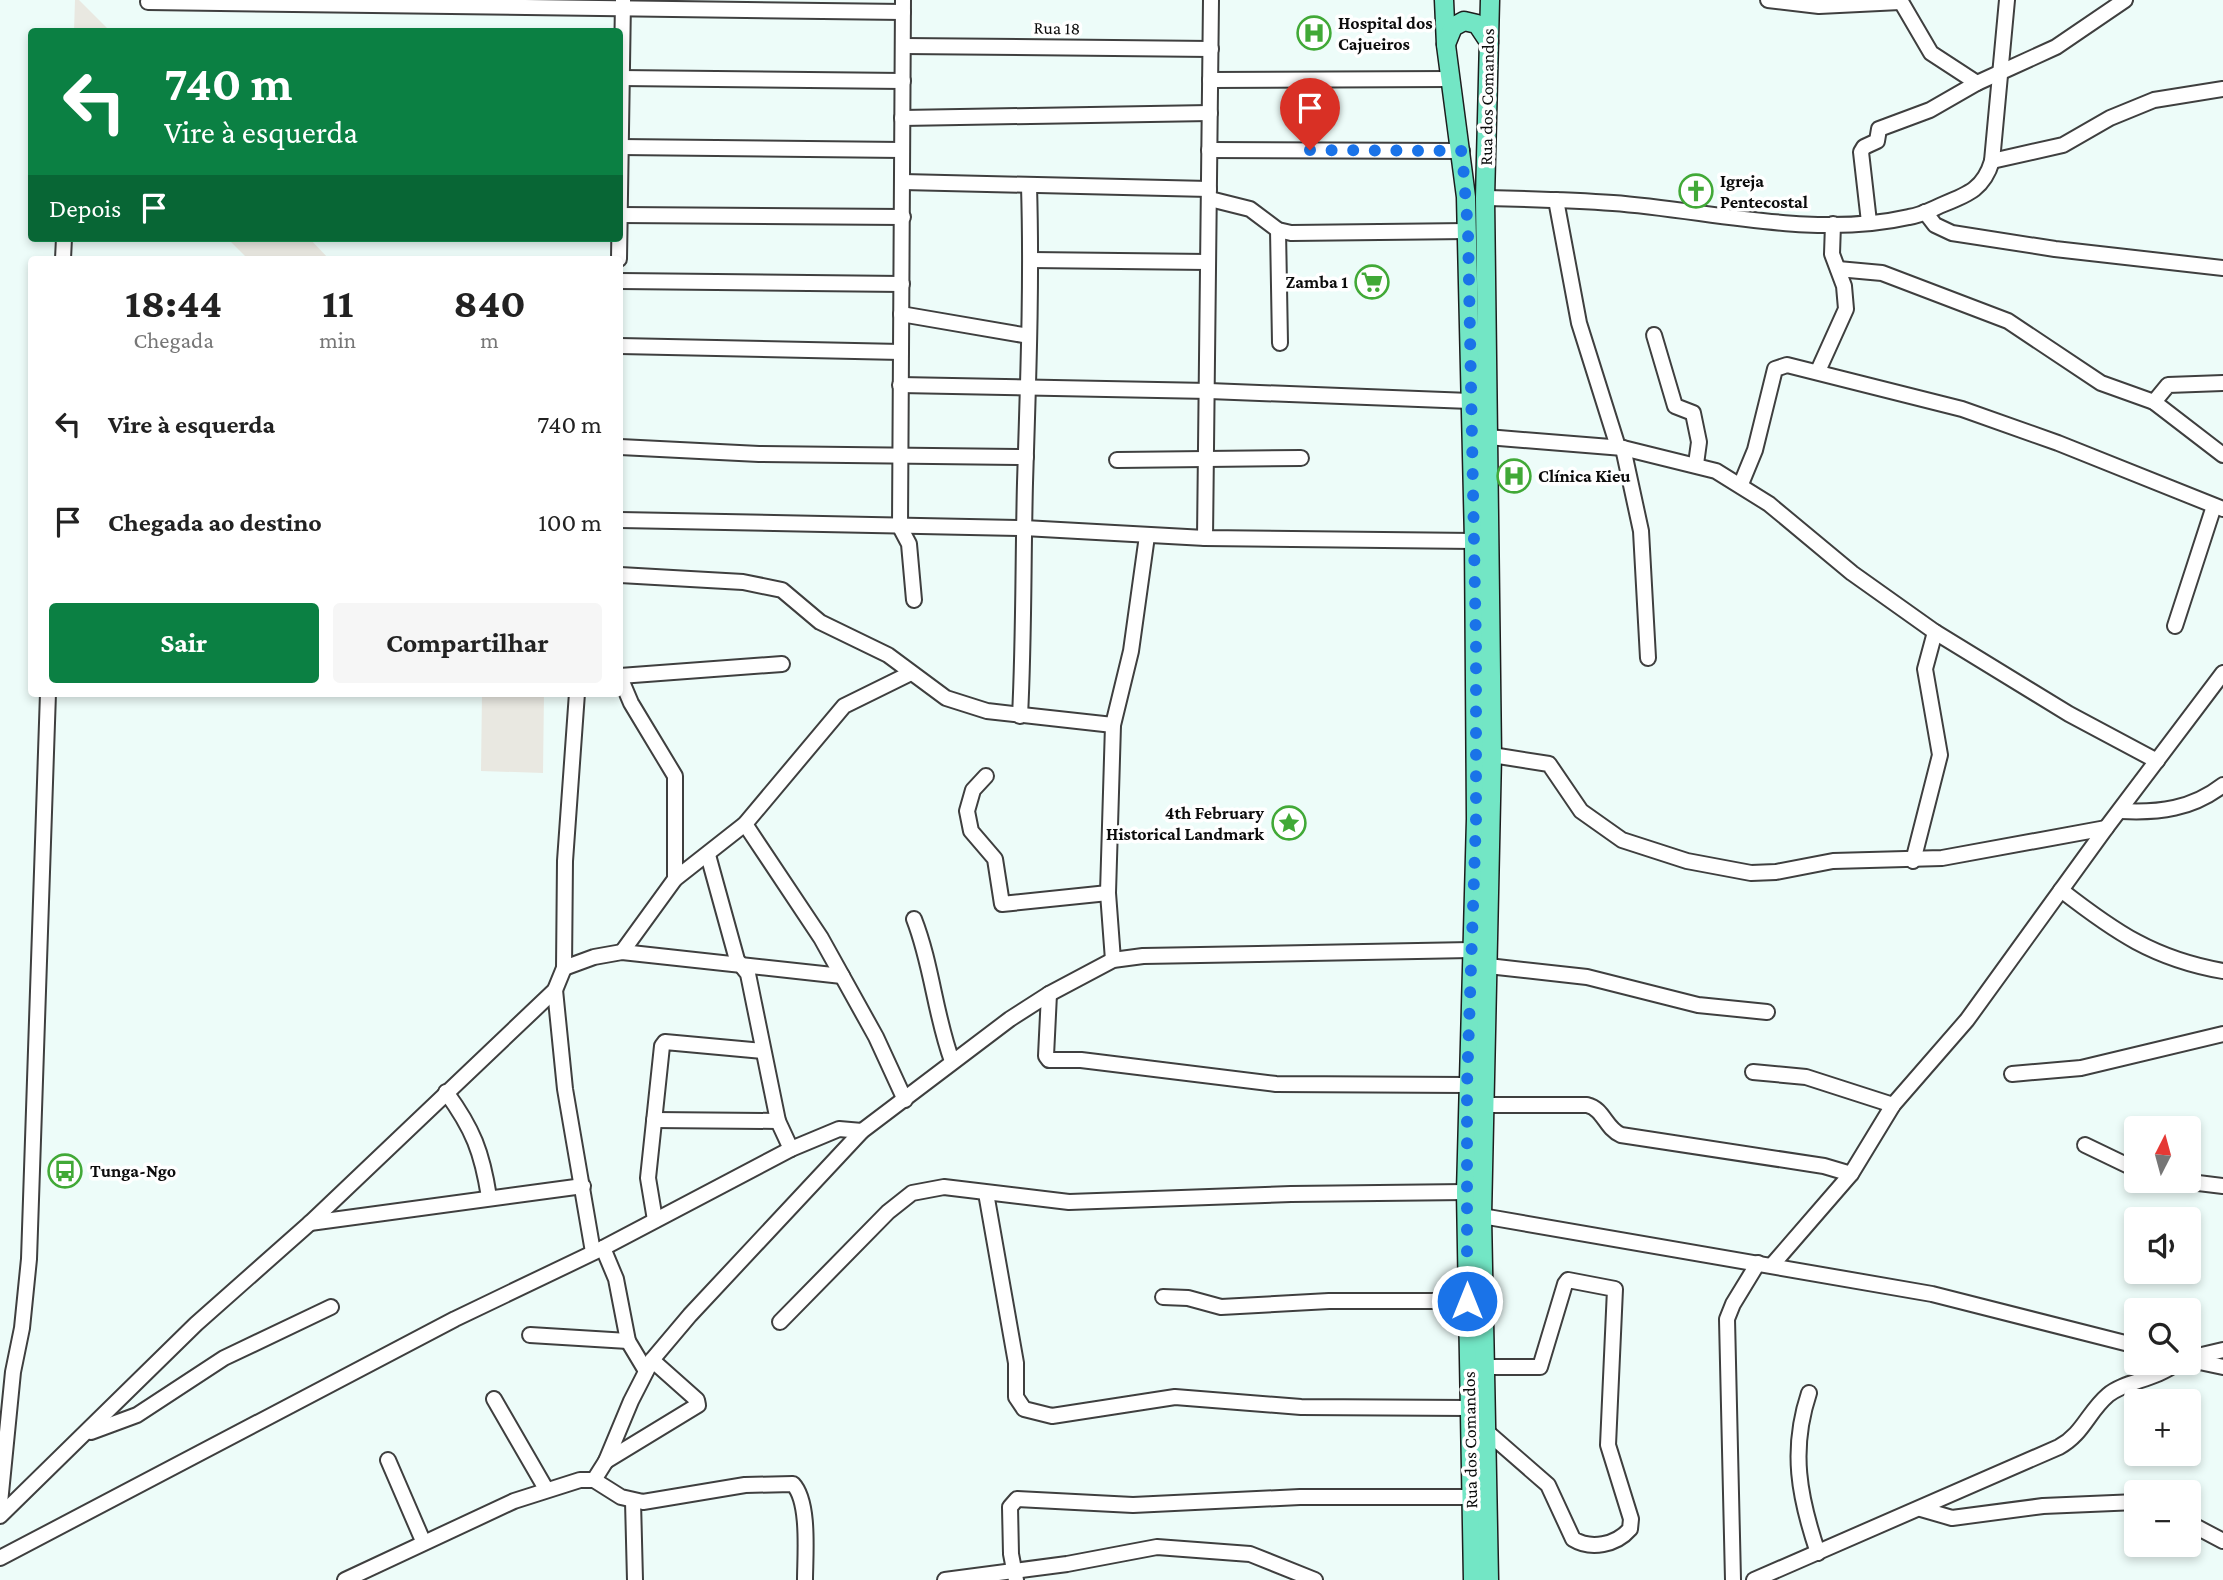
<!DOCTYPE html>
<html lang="pt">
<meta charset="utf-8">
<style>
:root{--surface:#fff;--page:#f6f6f6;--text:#222;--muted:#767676;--accent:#0b8043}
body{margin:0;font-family:"Crimson Pro",serif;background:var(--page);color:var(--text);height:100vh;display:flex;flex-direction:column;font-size:26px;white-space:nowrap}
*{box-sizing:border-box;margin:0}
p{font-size:23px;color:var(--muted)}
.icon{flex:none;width:38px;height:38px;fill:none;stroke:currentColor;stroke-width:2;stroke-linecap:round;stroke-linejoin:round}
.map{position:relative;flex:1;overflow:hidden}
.panel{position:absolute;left:28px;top:256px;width:595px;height:441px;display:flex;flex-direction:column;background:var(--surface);border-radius:7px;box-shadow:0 4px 10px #0003}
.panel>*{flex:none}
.top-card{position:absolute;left:28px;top:28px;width:595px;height:214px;border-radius:7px;box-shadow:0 4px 10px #0003;background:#0b8043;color:#fff;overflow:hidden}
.needle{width:46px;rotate:6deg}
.controls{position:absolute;left:2124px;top:1116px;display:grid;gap:14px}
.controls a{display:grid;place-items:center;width:77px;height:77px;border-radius:7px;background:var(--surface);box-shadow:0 4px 10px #0003;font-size:35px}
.pin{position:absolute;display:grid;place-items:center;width:60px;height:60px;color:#fff;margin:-72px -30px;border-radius:50% 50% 50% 0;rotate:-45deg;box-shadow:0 0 7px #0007}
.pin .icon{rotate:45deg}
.me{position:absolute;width:77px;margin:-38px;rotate:0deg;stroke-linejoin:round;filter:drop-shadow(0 0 5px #0008)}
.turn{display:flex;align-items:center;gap:24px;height:147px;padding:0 21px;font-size:32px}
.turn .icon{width:91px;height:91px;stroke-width:2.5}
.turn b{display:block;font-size:49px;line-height:60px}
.then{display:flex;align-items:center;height:66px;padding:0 21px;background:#0003;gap:14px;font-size:26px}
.eta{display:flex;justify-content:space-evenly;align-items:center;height:119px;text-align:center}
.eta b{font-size:42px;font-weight:700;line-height:49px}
.action{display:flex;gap:14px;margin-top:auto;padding:14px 21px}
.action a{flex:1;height:80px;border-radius:7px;background:var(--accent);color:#fff;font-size:28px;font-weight:700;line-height:80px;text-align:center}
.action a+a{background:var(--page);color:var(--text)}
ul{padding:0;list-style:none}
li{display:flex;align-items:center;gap:21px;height:98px;padding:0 21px}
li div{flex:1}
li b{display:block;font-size:26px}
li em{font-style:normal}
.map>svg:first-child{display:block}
</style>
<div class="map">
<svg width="2223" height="1580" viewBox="0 0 2223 1580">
<rect width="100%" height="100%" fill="#edfcf9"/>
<g fill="#e9e8e1">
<path d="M75 0H79L110 31H74Z"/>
<path d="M227 238H309L329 259H248Z"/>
<path d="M482 693H544L543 773 481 771Z"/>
</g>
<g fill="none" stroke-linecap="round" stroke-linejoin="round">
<defs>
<g id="minor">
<path d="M903 0 900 527 909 544 914 600"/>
<path d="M1768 0 1819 6 1900 2"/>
<path d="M1900 0 1931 53 1977 83"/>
<path d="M148 2 903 12"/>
<path d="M904 46 1211 49"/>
<path d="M620 78 903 81"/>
<path d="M1210 80 1451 79"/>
<path d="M902 118 1210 113"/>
<path d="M620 147 902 150"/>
<path d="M1209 150 1462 151"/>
<path d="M1992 161 2063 145 2110 118 2154 100 2223 89"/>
<path d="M903 182 1209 189"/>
<path d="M1485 198C1527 199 1570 200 1613 203 1709 210 1813 239 1909 217 1922 215 1932 209 1944 204 1969 194 1984 188 1992 161L2007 0"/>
<path d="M1210 199 1250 209 1278 230 1291 233 1468 231"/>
<path d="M1556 200 1579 323 1618 447"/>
<path d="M1925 212 1935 225 1952 233 2055 249 2223 268"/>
<path d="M620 215 903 217"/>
<path d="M1869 222 1861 152 1864 147 1877 141 1879 129 1930 110 1977 83 2056 47 2125 0"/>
<path d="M1278 230 1280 343"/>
<path d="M63 259 64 238"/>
<path d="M619 259 623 1"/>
<path d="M1031 260 1208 262"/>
<path d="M1838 269 1882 273 2008 321 2101 383 2154 402 2223 455"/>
<path d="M620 281 902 284"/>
<path d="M901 314 1029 336"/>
<path d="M1654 335 1675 406 1693 413 1699 442 1696 464"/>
<path d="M620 346 901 352"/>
<path d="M1818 371 1846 309 1844 286 1832 254 1833 224"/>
<path d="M900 385 1209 391 1470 401"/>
<path d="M2154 402 2168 385 2223 383"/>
<path d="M1487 437 1623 448 1716 471 1769 504 1852 573 1935 632 2069 714 2157 761"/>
<path d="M620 447 759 454 1026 457"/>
<path d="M1623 448 1641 531 1648 658"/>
<path d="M1117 460 1301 458"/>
<path d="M1741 484 1755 450 1775 369 1787 365 1962 409 2058 443 2223 509"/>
<path d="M620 520 1024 528 1205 538 1474 541"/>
<path d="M1205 538 1211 0"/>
<path d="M620 575 743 582 782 590 820 622 888 655 946 698 987 711 1113 725"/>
<path d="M2175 626 2214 506"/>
<path d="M620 676 782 664"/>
<path d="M620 677 631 703 675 776V879"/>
<path d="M1020 716C1024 638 1023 561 1025 483 1028 384 1032 285 1029 186"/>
<path d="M1492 755 1549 764 1581 811 1622 840 1687 861 1751 873 1776 872 1833 861 1942 858 2106 828"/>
<path d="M986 776 973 790 967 811 971 831 995 859 1002 904 1108 893"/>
<path d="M2121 811C2159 813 2192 809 2223 785"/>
<path d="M745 824 821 938 876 1037 905 1100"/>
<path d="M708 855 737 960 748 974 778 1121 791 1149"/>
<path d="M1913 861 1940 755 1925 669 1935 632"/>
<path d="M2061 890C2115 932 2154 959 2223 971"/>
<path d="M914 919C932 965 935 1015 952 1061"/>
<path d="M622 952 675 879 745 824 844 706 911 673"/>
<path d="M1113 960 1108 893 1113 725 1131 651 1147 536"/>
<path d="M1488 966 1587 977 1698 1005 1767 1012"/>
<path d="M564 968 594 957 622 952 842 976"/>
<path d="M555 990 565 1089 593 1252"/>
<path d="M1049 994 1046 1056 1049 1060H1081L1276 1084 1467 1085"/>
<path d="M1753 1072 1806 1077 1893 1105"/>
<path d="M2012 1074 2081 1068 2223 1034"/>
<path d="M446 1092C473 1129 482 1152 489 1197"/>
<path d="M1483 1105H1587C1604 1109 1605 1128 1621 1135L1824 1166 1851 1174"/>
<path d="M654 1120 778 1121"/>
<path d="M2085 1145 2137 1170"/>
<path d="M2182 1181 2223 1186"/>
<path d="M986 1193 1016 1363V1397L1024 1409 1052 1416 1175 1397 1301 1407 1469 1408"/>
<path d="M1482 1216 1932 1294 2137 1346"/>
<path d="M655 1220 648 1178 662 1046 665 1042 763 1051"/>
<path d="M310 1223 583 1186"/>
<path d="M603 1248 616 1279 628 1341 646 1371"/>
<path d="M1773 1264 1851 1174 1893 1105 1967 1020 2106 828 2223 673"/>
<path d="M1163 1297 1188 1298 1221 1307 1329 1301H1467"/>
<path d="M780 1322 888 1212 912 1193 944 1187 1069 1202 1291 1194 1466 1192"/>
<path d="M530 1335 628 1341"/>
<path d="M2189 1358 2223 1350"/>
<path d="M2190 1360 2223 1367"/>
<path d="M1485 1367H1540L1565 1284 1568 1280 1615 1289 1608 1445 1631 1519 1630 1529C1616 1545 1591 1550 1573 1539L1548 1485 1486 1431"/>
<path d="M1809 1393C1790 1450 1799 1497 1818 1553"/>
<path d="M494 1399 546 1489"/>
<path d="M91 1432 137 1415 224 1358 331 1307"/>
<path d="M388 1460 423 1541"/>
<path d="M606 1461 698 1405 697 1400 652 1360"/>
<path d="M594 1480 606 1461 631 1401 652 1360 690 1315 862 1131 1010 1019 1049 994 1113 960 1143 956 1471 950"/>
<path d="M633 1501 635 1580"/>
<path d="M0 1503 13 1372 22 1328 29 1259 48 693"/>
<path d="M1921 1509 1952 1518 2043 1506 2137 1502"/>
<path d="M0 1516 196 1324 310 1223 555 990 564 968 565 861 577 693"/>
<path d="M2189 1523 2223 1541"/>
<path d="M0 1558 455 1319 603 1248 791 1149 839 1129 862 1131"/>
<path d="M345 1580 514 1501 580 1480H594L621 1497 643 1502 745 1485 793 1484C810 1502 805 1556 805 1580"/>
<path d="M945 1580 1067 1564 1157 1547 1250 1554 1315 1580"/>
<path d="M1016 1580 1011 1554 1010 1507 1017 1499 1133 1505 1300 1497H1472"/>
<path d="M1733 1580 1727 1319 1733 1304 1758 1263"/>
<path d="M1754 1580 2059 1447C2083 1434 2088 1412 2108 1395 2125 1381 2155 1380 2177 1363"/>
</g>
<g id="major">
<path d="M1444 0 1446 45 1466 197 1474 541 1476 819 1466 1192 1473 1580"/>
<path d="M1446 44 1453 27 1464 21 1477 24 1489 42"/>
<path d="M1489 1580 1482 1216 1492 755 1485 198 1490 0"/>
</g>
</defs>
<use href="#minor" stroke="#3f3f3f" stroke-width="18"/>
<use href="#major" stroke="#1d1d1d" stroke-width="21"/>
<use href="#minor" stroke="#fff" stroke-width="14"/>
<use href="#major" stroke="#73e6c5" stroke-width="18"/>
</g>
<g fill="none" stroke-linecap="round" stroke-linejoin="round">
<path stroke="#1a73e8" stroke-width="12" stroke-dasharray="0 21.6" d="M1310 150 1462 151 1468 231 1476 646V819L1467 1085V1301"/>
</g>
<defs>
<symbol id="hospital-ring" viewBox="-11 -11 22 22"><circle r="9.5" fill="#fff" stroke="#41a937" stroke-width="1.5"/><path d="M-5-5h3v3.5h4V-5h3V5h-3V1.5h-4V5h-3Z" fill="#41a937"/></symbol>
<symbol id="church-ring" viewBox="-11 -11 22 22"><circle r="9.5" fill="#fff" stroke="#41a937" stroke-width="1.5"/><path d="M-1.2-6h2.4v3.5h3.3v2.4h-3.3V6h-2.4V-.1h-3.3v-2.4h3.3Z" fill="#41a937"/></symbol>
<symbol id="supermarket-ring" viewBox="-11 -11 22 22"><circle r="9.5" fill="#fff" stroke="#41a937" stroke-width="1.5"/><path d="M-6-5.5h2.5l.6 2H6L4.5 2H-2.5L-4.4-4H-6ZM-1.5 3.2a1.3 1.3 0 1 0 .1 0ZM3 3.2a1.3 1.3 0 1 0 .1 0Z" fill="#41a937"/></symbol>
<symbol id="sight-ring" viewBox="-11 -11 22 22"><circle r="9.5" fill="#fff" stroke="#41a937" stroke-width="1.5"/><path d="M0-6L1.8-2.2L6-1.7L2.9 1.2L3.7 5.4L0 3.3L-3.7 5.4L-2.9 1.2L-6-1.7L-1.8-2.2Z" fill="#41a937"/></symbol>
<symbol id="bus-ring" viewBox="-11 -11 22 22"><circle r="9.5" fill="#fff" stroke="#41a937" stroke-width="1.5"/><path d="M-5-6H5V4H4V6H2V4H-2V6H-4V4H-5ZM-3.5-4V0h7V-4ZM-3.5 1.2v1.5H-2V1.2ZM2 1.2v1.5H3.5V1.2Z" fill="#41a937"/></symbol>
</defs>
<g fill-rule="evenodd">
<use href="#hospital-ring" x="1295" y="14" width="38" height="38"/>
<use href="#church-ring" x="1677" y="172" width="38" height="38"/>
<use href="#supermarket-ring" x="1353" y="263" width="38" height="38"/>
<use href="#hospital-ring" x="1495" y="457" width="38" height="38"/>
<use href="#sight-ring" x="1270" y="804" width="38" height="38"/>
<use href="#bus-ring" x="46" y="1152" width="38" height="38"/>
</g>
<g text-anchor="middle" stroke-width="7" stroke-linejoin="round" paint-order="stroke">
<g font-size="18" font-weight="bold" fill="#0c0c0c" stroke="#fff" text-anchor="start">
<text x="1338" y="29">Hospital dos<tspan x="1338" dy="21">Cajueiros</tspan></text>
<text x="1720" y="187">Igreja<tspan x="1720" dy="21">Pentecostal</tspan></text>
<text x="1348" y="288" text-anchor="end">Zamba 1</text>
<text x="1538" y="482">Clínica Kieu</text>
<text x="1264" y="819" text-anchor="end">4th February<tspan x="1264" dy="21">Historical Landmark</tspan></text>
<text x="90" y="1177">Tunga-Ngo</text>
</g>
<g font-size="18" fill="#0c0c0c" stroke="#fff">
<text transform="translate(1057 28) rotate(1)" y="6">Rua 18</text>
<text transform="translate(1487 97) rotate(-89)" y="6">Rua dos Comandos</text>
<text transform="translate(1470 1440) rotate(-91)" y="6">Rua dos Comandos</text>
</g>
</g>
</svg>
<div class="controls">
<a><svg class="needle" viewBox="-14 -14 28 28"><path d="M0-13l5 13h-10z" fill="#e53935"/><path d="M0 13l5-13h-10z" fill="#767676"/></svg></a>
<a><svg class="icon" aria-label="sound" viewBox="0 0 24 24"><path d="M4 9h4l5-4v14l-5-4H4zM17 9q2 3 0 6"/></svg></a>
<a><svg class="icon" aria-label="search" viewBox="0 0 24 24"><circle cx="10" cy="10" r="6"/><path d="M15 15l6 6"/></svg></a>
<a>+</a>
<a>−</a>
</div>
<div class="pin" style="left:1310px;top:150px;background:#d93025"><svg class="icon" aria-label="arrive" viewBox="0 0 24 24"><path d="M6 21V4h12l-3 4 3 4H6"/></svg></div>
<svg class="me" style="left:1467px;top:1301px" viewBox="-20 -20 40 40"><circle r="17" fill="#1a73e8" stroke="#fff" stroke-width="3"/><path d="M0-11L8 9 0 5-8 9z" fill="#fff"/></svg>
<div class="top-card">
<div class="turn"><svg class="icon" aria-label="left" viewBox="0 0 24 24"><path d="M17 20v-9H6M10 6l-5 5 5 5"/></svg><div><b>740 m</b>Vire à esquerda</div></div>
<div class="then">Depois<svg class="icon" aria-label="arrive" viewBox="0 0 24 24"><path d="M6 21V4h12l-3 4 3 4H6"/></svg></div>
</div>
<section class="panel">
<div class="eta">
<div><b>18:44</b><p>Chegada</p></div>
<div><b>11</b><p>min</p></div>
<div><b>840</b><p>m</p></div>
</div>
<ul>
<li><svg class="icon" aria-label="left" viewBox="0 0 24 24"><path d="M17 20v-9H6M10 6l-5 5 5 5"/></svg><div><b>Vire à esquerda</b></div><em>740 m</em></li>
<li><svg class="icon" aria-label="arrive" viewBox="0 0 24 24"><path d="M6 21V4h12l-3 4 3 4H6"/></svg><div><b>Chegada ao destino</b></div><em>100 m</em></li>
</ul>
<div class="action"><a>Sair</a><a>Compartilhar</a></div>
</section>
</div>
